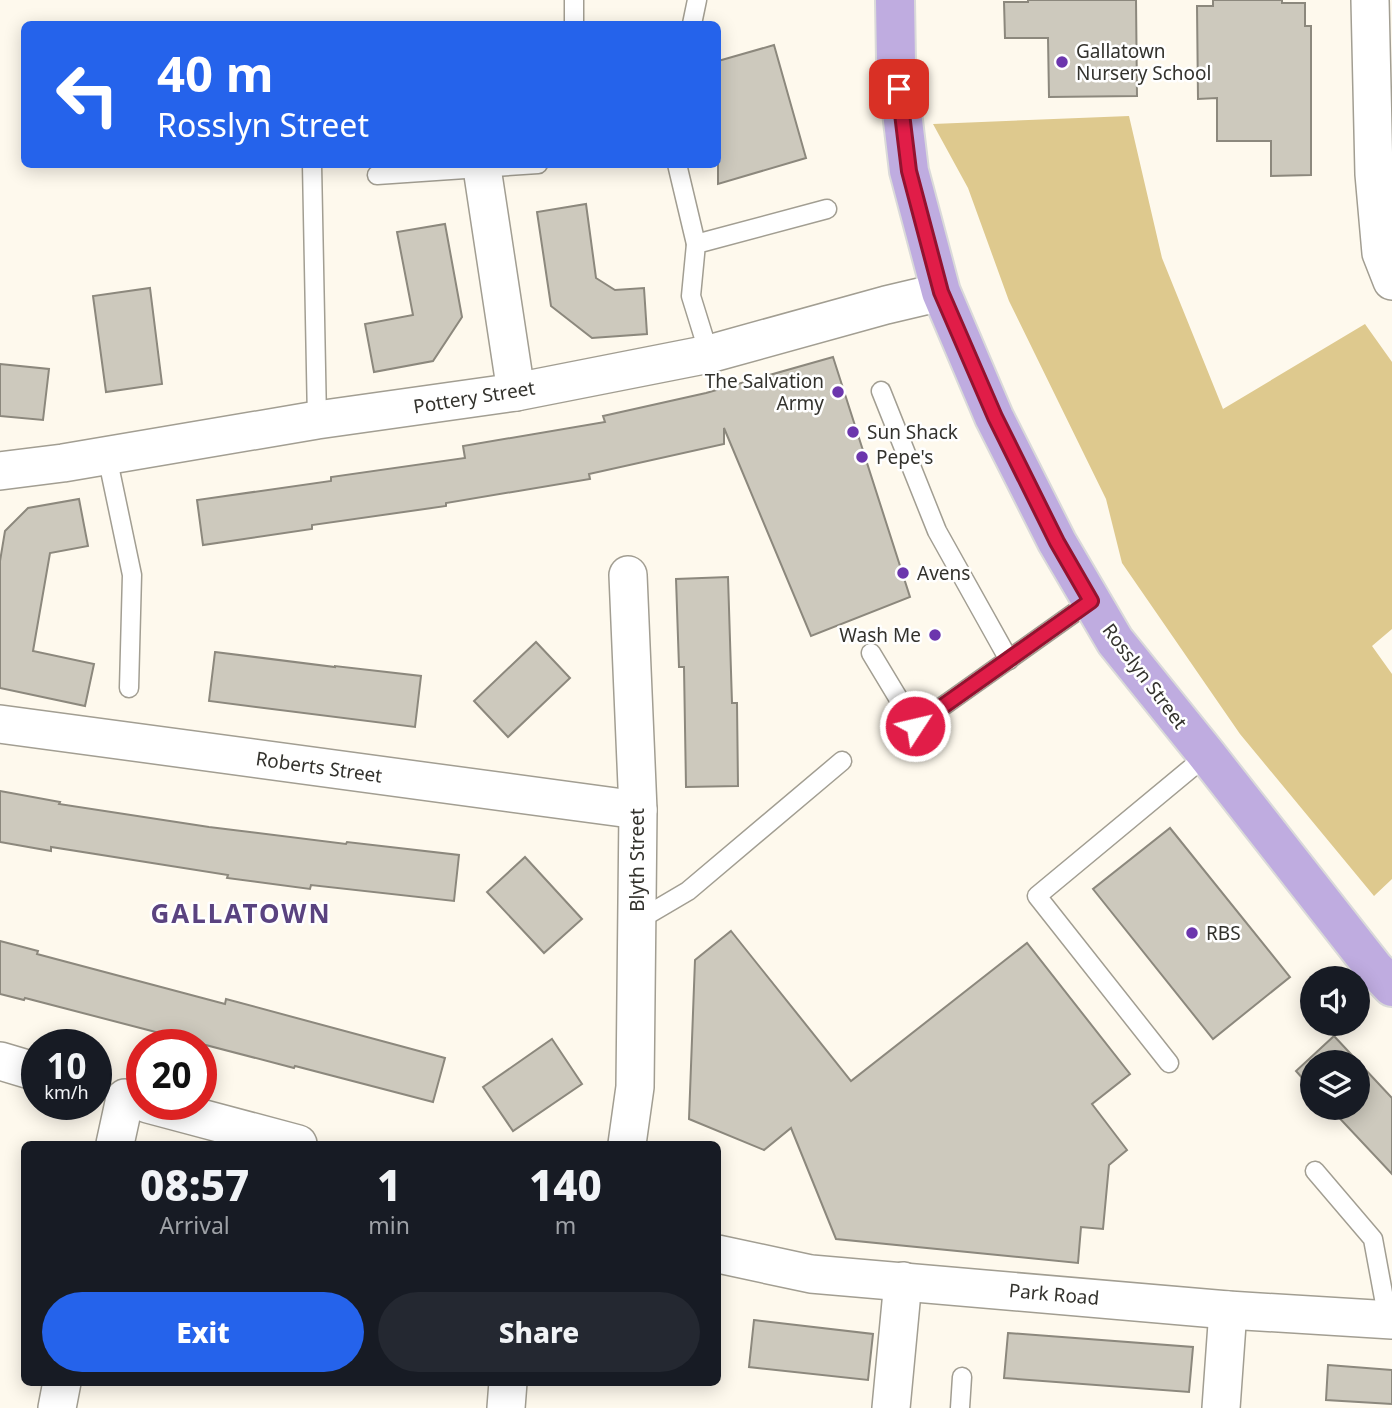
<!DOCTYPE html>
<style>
:root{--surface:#171b24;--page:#242831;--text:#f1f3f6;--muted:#9ea1a6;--accent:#2563eb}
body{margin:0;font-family:"Noto Sans",sans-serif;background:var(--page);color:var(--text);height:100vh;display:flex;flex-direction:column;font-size:26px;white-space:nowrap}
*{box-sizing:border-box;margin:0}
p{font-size:23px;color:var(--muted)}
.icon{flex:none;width:38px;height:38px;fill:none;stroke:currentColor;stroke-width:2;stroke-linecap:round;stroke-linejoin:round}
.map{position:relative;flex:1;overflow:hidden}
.drawer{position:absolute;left:21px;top:1141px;width:700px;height:245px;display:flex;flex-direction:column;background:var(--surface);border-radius:10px;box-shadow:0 4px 18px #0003}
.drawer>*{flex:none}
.hud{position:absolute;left:21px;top:21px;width:700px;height:147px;border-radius:10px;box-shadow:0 4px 18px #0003;background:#2563eb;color:#fff;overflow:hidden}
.tools{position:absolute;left:1300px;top:966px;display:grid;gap:14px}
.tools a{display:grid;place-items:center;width:70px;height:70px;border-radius:50%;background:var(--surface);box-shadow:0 4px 18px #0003;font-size:35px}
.speed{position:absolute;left:21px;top:1029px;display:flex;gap:14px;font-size:35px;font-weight:700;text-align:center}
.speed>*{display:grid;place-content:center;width:91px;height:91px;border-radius:50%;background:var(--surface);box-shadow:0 4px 18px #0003;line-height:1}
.speed small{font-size:18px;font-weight:400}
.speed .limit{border:10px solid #d22;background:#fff;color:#111}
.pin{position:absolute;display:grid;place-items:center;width:60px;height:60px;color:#fff;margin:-30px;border-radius:14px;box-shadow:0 4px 10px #0006}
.me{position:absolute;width:77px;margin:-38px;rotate:55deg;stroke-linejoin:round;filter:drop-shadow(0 0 5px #0008)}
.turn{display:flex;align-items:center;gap:24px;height:147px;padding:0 21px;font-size:32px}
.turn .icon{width:91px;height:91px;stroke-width:2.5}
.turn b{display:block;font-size:49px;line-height:60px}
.eta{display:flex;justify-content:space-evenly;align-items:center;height:119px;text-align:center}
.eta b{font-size:42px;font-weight:800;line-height:49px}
.cta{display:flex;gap:14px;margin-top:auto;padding:14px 21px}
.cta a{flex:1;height:80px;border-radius:42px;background:var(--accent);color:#fff;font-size:28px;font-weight:800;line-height:80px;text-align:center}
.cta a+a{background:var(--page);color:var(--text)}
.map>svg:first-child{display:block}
</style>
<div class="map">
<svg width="1392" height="1408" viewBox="0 0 1392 1408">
<rect width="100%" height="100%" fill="#fef9ed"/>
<path fill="#dec98e" d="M1129 116 1162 258 1223 409 1365 324 1392 362V629L1372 646 1392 674V879L1374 896 1240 734 1122 563 1106 499 1009 301 968 188 933 124Z"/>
<g fill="#cdc9bd" stroke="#8c887d" stroke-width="2">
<path d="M1028 0H1136L1137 96 1049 97 1048 38H1005L1004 2H1028Z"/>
<path d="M1213 0H1282V3H1305V26H1311V175L1271 176V141H1217V98L1198 99 1197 6H1213Z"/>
<path d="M774 45 806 158 718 184V61Z"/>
<path d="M586 204 596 278 615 290 644 288 647 334 592 338 551 306 537 212Z"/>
<path d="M445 224 462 317 433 361 374 372 365 324 413 315 397 232Z"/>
<path d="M150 288 162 384 106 392 93 296Z"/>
<path d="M833 357 910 597 811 636 724 428V444L589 474 590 479 446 503V506L312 525V529L203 545 197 500 331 481V477L465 458 463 446 605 422 603 416 706 393Z"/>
<path d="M0 364 49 369 43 420 0 416Z"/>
<path d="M79 499 88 546 50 553 33 651 94 664 85 706 0 688V561L5 531 28 508Z"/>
<path d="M728 577 732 703H737L738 786 686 787 684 667H679L676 579Z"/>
<path d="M536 642 570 678 508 737 474 701Z"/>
<path d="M215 652 335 667V666L421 676 415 727 209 701Z"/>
<path d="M0 791 60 802 59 804 209 827 346 844 347 842 459 855 454 901 311 885 310 889 227 878 228 875 51 847V851L0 842Z"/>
<path d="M1170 828 1290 977 1213 1039 1093 889Z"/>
<path d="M525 857 582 919 544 953 487 892Z"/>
<path d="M731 931 851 1081 1027 943 1130 1074 1092 1104 1127 1150 1109 1165 1103 1229 1081 1227 1078 1263 836 1239 791 1128 764 1150 689 1119 695 960Z"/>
<path d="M0 941 38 951 37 954 225 1004 226 999 445 1058 433 1102 295 1066 294 1068 25 998 24 1000 0 994Z"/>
<path d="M1334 1036 1392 1098V1174L1330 1108H1358V1062H1312V1089L1296 1071Z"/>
<path d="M552 1039 582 1084 513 1131 483 1087Z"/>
<path d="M754 1320 873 1334 868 1380 749 1367Z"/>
<path d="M1008 1333 1193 1347 1189 1392 1004 1378Z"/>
<path d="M1328 1365 1392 1370V1404L1326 1400Z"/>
</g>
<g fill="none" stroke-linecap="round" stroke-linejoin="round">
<defs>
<g id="lane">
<path d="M574 0V24"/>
<path d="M692 24 697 0"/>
<path d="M312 164 317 420"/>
<path d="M677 164 696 244"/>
<path d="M377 175 538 164"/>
<path d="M709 354 691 296 696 244 827 209"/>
<path d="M881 391 937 531 1009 660"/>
<path d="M107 456 132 575 129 688"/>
<path d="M871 653 915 726 1091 601"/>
<path d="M637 921 688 891 842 761"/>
<path d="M1169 1063 1037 896 1207 755"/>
<path d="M1315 1171 1373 1239 1388 1320"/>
<path d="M960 1408 962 1377"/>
</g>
<g id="street">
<path d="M1370 0 1374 174 1381 253 1392 281"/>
<path d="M482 168 516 392"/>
<path d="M0 471 63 463 317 420 516 392 709 354 886 305 941 292"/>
<path d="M0 724 638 810"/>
<path d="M0 1061 37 1072"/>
<path d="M148 1104 298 1144"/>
<path d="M115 1144 125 1098"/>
<path d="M627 1144 635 1087 638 810 628 575"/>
<path d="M718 1254 811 1274 1228 1310 1392 1320"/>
<path d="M57 1408 62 1382"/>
<path d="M506 1408 508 1382"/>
<path d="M891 1408 903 1281"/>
<path d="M1221 1408 1228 1310"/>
</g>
<path id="primary" d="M895 0 896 62 909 171 941 292 994 417 1057 542 1115 641 1207 755 1374 968 1392 987"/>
</defs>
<use href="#lane" stroke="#a29e92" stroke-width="21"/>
<use href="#street" stroke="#a29e92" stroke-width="40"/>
<use href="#primary" stroke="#dadad9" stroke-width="42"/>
<use href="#lane" stroke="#fff" stroke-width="18"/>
<use href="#street" stroke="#fff" stroke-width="37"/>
<use href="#primary" stroke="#bface0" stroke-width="38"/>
</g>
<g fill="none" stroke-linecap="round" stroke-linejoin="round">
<defs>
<path id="route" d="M899 89 909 171 941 292 995 417 1057 542 1091 601 915 726"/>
</defs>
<use href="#route" stroke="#92132f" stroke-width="18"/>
<use href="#route" stroke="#e11d48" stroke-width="12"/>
</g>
<g fill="#6c36ad" stroke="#fff" stroke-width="2.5">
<circle cx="1062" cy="62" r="7"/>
<circle cx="838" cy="392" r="7"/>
<circle cx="853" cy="432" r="7"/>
<circle cx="862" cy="457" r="7"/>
<circle cx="903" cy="573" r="7"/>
<circle cx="935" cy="635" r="7"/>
<circle cx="1192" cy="933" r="7"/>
</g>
<g text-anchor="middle" stroke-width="5" stroke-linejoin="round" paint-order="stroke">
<g font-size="19" fill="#33322d" stroke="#fff" text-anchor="start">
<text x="1076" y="58">Gallatown<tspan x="1076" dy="22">Nursery School</tspan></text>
<text x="824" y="388" text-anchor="end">The Salvation<tspan x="824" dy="22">Army</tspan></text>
<text x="867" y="439">Sun Shack</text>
<text x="876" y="464">Pepe's</text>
<text x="917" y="580">Avens</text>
<text x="921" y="642" text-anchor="end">Wash Me</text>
<text x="1206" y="940">RBS</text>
</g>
<g font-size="19" fill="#33322d" stroke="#fff">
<text transform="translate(474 397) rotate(-9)" y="7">Pottery Street</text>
<text transform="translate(1145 676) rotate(53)" y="7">Rosslyn Street</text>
<text transform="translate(319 767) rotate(8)" y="7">Roberts Street</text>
<text transform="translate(637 860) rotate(-90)" y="7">Blyth Street</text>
<text transform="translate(1054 1294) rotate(5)" y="7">Park Road</text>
</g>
<g font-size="26" font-weight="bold" letter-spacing="2" fill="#5a4380" stroke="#fff">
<text x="241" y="923">GALLATOWN</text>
</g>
</g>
</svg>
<div class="tools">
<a><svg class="icon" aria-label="sound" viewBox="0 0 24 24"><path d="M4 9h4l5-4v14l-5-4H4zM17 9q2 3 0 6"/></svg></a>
<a><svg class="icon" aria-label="layers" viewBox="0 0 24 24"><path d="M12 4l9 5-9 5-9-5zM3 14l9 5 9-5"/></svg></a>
</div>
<div class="speed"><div>10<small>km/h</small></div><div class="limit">20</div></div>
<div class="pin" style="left:899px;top:89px;background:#d93025"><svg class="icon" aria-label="arrive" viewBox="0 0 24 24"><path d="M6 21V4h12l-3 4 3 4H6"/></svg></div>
<svg class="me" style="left:915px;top:726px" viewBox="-20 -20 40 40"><circle r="17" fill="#e11d48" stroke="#fff" stroke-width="3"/><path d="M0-11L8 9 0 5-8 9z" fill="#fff"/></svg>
<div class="hud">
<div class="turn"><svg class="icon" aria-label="left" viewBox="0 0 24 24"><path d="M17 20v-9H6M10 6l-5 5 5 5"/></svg><div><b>40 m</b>Rosslyn Street</div></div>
</div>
<section class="drawer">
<div class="eta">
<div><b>08:57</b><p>Arrival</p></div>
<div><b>1</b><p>min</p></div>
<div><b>140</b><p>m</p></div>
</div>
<div class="cta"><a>Exit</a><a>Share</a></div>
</section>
</div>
